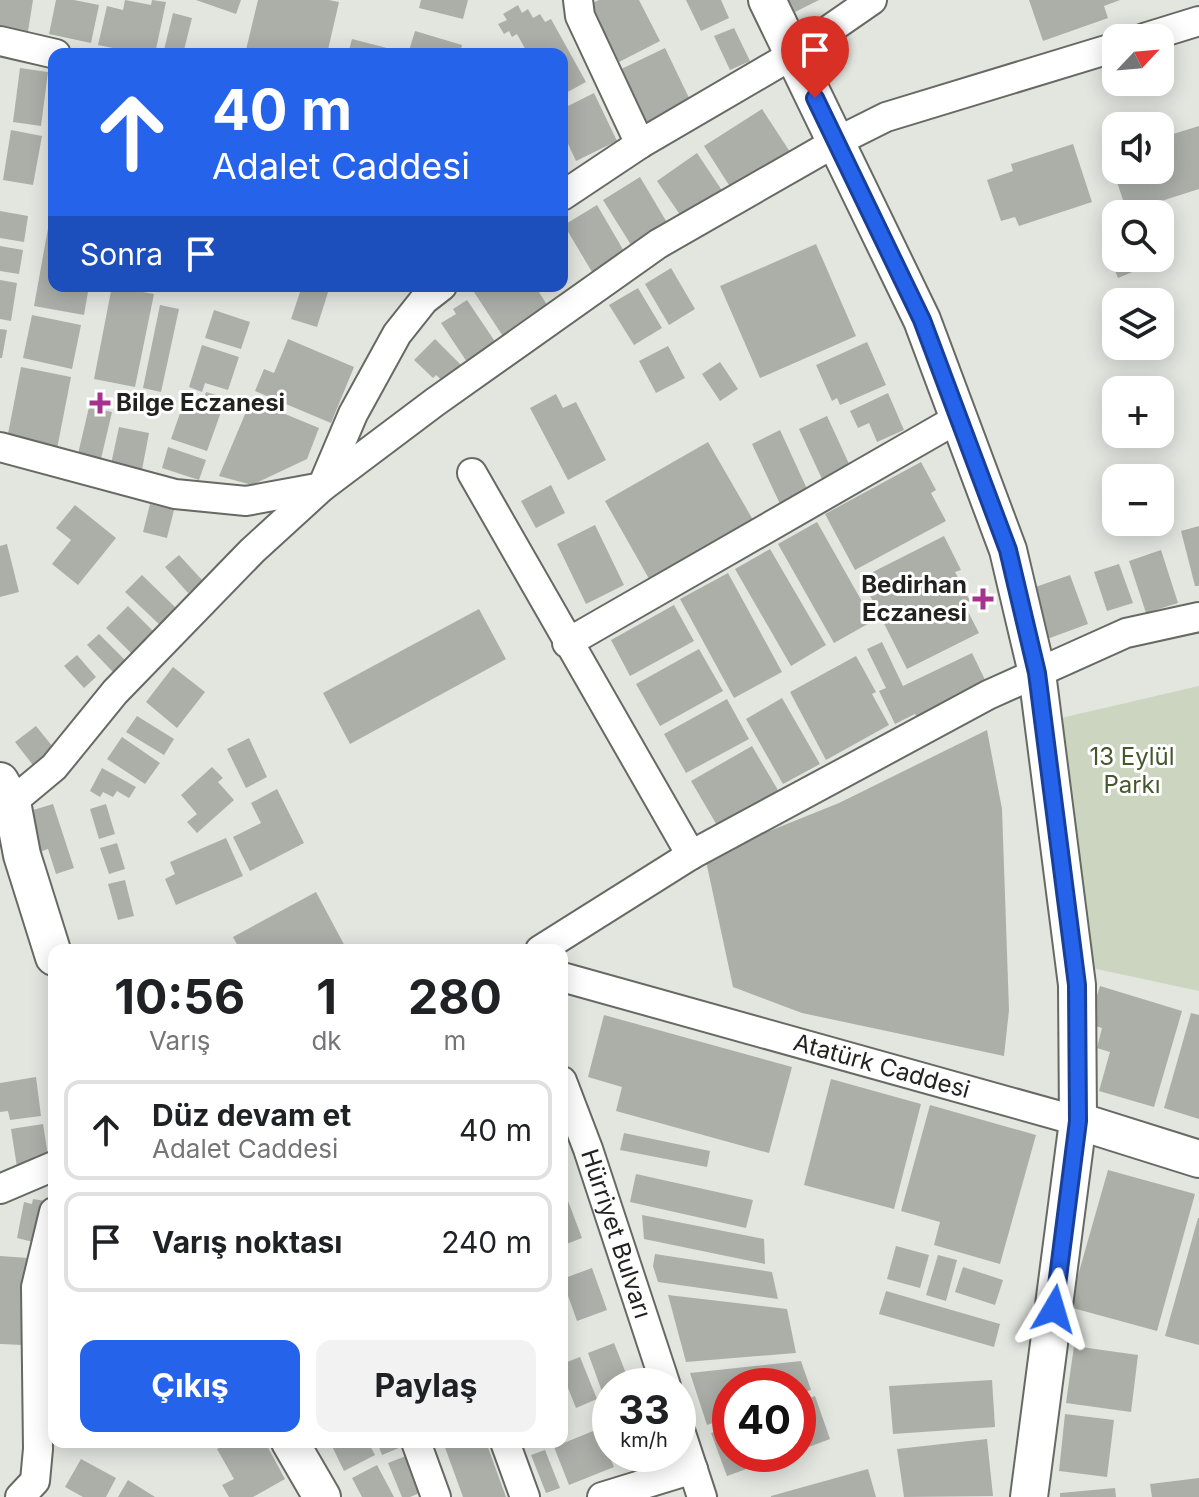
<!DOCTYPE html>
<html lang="tr">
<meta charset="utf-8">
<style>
:root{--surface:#fff;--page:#f2f2f2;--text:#202124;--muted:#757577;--line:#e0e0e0;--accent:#2563eb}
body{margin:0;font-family:Inter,sans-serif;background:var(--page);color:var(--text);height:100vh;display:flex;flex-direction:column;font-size:30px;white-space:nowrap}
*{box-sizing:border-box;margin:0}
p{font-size:26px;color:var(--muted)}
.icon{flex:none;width:44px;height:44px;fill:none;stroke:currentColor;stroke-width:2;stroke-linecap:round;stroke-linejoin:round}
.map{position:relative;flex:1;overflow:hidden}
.details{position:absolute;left:48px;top:944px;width:520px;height:504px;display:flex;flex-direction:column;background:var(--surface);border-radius:16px;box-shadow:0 4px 20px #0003}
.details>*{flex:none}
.banner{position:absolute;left:48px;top:48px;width:520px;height:244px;border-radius:16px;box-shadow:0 4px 20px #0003;background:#2563eb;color:#fff;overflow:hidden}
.needle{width:52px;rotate:64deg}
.controls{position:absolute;left:1102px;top:24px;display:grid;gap:16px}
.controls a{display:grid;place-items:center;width:72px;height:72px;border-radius:16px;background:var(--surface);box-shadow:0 4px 20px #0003;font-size:40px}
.speed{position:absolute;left:592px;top:1368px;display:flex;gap:16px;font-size:40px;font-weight:700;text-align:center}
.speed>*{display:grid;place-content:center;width:104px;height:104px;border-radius:50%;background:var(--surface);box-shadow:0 4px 20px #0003;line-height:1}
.speed small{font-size:20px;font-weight:400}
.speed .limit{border:12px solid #d22;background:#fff;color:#111}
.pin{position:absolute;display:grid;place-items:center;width:68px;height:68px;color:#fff;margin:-82px -34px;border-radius:50% 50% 50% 0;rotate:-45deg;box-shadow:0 0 8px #0007}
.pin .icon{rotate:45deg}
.me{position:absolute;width:88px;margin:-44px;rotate:7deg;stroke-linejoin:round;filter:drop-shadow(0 0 6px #0008)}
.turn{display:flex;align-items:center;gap:28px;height:168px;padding:0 32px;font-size:36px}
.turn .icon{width:104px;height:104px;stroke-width:2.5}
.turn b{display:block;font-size:56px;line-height:68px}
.then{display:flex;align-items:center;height:76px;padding:0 32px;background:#0003;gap:16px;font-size:30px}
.eta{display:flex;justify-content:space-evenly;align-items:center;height:136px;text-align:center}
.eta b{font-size:48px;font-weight:700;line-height:56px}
.action{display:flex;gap:16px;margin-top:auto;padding:16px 32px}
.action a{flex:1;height:92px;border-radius:16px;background:var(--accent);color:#fff;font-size:32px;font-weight:700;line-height:92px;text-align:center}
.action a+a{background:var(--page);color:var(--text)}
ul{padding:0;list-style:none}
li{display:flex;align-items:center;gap:24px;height:100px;margin:0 16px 12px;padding:0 16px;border:4px solid var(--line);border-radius:16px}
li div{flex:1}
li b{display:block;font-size:30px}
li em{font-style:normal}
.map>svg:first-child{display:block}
</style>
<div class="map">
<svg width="1199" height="1497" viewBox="0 0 1199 1497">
<rect width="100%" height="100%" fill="#e2e6df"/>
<path fill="#cbd5bf" d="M1199 686V991L1092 968 1057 719Z"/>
<g fill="#acafa8">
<path d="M0 0H33L27 38 0 34Z"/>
<path d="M56 0H74L99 5 91 43 49 34Z"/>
<path d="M125 0 151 5 152 0 166 2 155 54H112L113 48 98 45 107 6 123 10Z"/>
<path d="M196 0H241L236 14Z"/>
<path d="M258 0H329L339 2 327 54H245Z"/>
<path d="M421 0H468L463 19 419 8Z"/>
<path d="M599 0H639L660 41 619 62 590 4Z"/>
<path d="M686 0H721L729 18 701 31Z"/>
<path d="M789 0H819L795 12Z"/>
<path d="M1029 0H1120L1104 6 1108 18 1043 41Z"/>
<path d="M518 5 522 13 528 9 533 18 540 14 545 22 551 19 586 82 562 95V54H528L517 34 512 37 509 31 504 34 498 24 507 20 503 14Z"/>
<path d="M173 13 192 18 183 54H163Z"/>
<path d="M734 28 750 61 730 70 714 36Z"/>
<path d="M415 31 462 45 460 54H408Z"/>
<path d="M352 39 387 48 385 54H348Z"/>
<path d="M665 48 691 102 640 127 613 73Z"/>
<path d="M20 68 48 72 41 126 13 122Z"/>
<path d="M594 93 617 141 576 161 562 131V109Z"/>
<path d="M762 109 792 155 734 193 704 146Z"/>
<path d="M1199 126V189L1127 212 1108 155 1116 153V170H1160V138Z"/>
<path d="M11 130 42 136 33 185 3 180Z"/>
<path d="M1073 144 1092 202 1019 226 1015 217 1001 221 987 180 1013 171 1011 164Z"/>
<path d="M697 153 727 198 687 225 657 181Z"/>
<path d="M640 177 672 231 636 253 603 200Z"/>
<path d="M597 205 628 258 595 277 564 225Z"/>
<path d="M0 211 28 216 24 242 0 238Z"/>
<path d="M49 223 54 224V286H89L84 315 34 306Z"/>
<path d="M1160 224 1173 255 1118 278 1102 240 1116 235V258H1160Z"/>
<path d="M816 244 856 336 760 378 720 286Z"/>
<path d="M0 246 23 250 19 274 0 271Z"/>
<path d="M671 268 695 309 669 325 645 284Z"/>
<path d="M0 280 17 283 11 321 0 319Z"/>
<path d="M112 286H138L137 291 154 294 135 387 94 379Z"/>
<path d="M302 286H330L317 327 291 319Z"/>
<path d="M482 286H535L553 314 508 344 474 292Z"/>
<path d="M638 288 662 328 634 345 609 305Z"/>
<path d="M467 300 500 349 471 368 441 323 456 314 453 309Z"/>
<path d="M160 305 179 309 161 392 143 388Z"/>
<path d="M214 310 250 322 241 349 205 338Z"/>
<path d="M32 315 81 325 72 369 23 358Z"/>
<path d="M0 329 7 330 2 358H0Z"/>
<path d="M288 339 354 367 331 423 255 391 264 369 274 373Z"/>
<path d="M435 339 464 368 447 385 436 375 433 378 414 360Z"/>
<path d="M867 342 886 385 840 405 837 398 832 401 816 365Z"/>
<path d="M202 345 239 357 228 390 205 383 202 392 189 387Z"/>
<path d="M668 346 685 378 656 393 639 361Z"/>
<path d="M720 362 738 389 720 401 702 374Z"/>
<path d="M21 367 71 377 56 454 7 439Z"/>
<path d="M206 392 226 398 207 451 171 439 186 396 203 402Z"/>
<path d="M888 393 904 430 877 442 869 423 858 428 850 411Z"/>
<path d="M556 394 563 408 576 402 606 460 568 480 530 408Z"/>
<path d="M251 400 319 428 307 459 252 485 219 476Z"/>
<path d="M89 407 112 412 101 459 78 454Z"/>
<path d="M827 416 850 466 822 479 799 429Z"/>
<path d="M119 427 149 433 142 470 111 464Z"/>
<path d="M780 430 808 491 780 504 752 444Z"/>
<path d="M708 442 756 525 652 584 605 501Z"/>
<path d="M168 447 206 460 199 480 162 468Z"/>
<path d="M921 462 936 490 931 493 946 521 855 570 825 514Z"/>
<path d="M551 485 565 513 536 528 521 501Z"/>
<path d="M150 504 174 510 167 538 143 532Z"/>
<path d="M75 505 116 538 78 585 52 564 71 540 56 528Z"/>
<path d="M817 522 873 621 834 643 778 544Z"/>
<path d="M595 525 624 585 586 604 557 544Z"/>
<path d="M1199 526V586H1195L1181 531Z"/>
<path d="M944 536 961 570 955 572 970 601 964 604 979 633 907 669 861 578Z"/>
<path d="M7 544 19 592 0 597V546Z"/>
<path d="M770 549 826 645 791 666 735 569Z"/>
<path d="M1161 550 1178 603 1146 613 1129 561Z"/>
<path d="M179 555 203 581 188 593 165 567Z"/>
<path d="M1119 564 1133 603 1107 611 1094 572Z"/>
<path d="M728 573 782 672 734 698 680 599Z"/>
<path d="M142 575 177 609 161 626 125 592Z"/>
<path d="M1070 575 1088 624 1039 642 1021 592Z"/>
<path d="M674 605 694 641 630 676 611 640Z"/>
<path d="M128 606 154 632 132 654 106 628Z"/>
<path d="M479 609 506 659 350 744 323 693Z"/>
<path d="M99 634 125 660 113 672 87 645Z"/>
<path d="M882 642 903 686 972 653 988 686 919 720 915 714 895 724 879 691 886 688 867 649Z"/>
<path d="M699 649 723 691 660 726 636 684Z"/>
<path d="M77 655 96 677 84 688 64 666Z"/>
<path d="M856 656 876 692 872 694 889 725 826 760 790 692Z"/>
<path d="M173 667 205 692 177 728 146 702Z"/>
<path d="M782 698 820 764 783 784 746 719Z"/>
<path d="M727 699 749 739 686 773 664 734Z"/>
<path d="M137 716 174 739 164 755 126 732Z"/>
<path d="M36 726 57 752 36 769 15 742Z"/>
<path d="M987 730 1002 809 1009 1010 1004 1056 802 1013 733 987 706 861 767 832 839 803Z"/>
<path d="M122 737 160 763 145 784 107 759Z"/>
<path d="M249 738 267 777 246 788 227 749Z"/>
<path d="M752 746 779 792 718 827 691 781Z"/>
<path d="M212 767 223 778 218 782 234 800 197 833 187 822 197 814 181 795Z"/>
<path d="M102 768 136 787 129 798 117 791 113 797 103 792 100 797 90 791Z"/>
<path d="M277 789 304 843 250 871 233 837 261 823 251 803Z"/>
<path d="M53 804 74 868 56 874 48 849 30 855 17 815Z"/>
<path d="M106 804 115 834 99 839 90 809Z"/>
<path d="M226 838 243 876 176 905 165 879 175 874 170 862Z"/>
<path d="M117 843 125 869 109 874 100 848Z"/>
<path d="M125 880 134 916 118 920 108 884Z"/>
<path d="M316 892 347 950H240L233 937Z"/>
<path d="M1100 986 1182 1011 1154 1107 1099 1091 1110 1052 1097 1048 1102 1028 1088 1024Z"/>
<path d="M1191 1013 1199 1015V1119L1164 1108Z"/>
<path d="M604 1015 792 1067 769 1153 616 1111 622 1087 588 1077Z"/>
<path d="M36 1077 41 1116 10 1120 8 1111 0 1112V1083Z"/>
<path d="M831 1079 921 1104 894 1209 804 1185Z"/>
<path d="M930 1105 1036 1135 1000 1264 934 1245 940 1222 901 1211Z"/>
<path d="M43 1124 49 1162 17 1167 11 1129Z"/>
<path d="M624 1133 710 1151 707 1167 620 1150Z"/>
<path d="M1108 1170 1195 1194 1157 1331 1069 1307Z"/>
<path d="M636 1174 753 1200 746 1228 630 1202Z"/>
<path d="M565 1193 582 1238 564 1245 562 1239V1194Z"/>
<path d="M33 1199 45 1201 37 1243 17 1238 24 1202 32 1204Z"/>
<path d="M642 1215 764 1239 765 1264 644 1239Z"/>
<path d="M1198 1218H1199V1345L1165 1336Z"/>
<path d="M896 1246 929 1255 920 1288 887 1279Z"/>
<path d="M655 1254 772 1272 778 1299 658 1282 653 1266Z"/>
<path d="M938 1255 957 1260 946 1301 926 1295Z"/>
<path d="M0 1256 28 1258 23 1345 0 1344Z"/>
<path d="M963 1267 1003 1280 995 1305 955 1292Z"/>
<path d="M592 1268 607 1310 577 1321 562 1279Z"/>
<path d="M53 1283H54V1319L45 1317Z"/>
<path d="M886 1291 1000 1324 994 1347 879 1314Z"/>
<path d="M668 1295 787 1309 796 1353 686 1362Z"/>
<path d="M614 1343 631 1386H610V1395L604 1397 588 1353Z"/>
<path d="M1074 1346 1138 1355 1131 1412 1066 1403Z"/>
<path d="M580 1357 597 1399 576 1408 562 1373V1364Z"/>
<path d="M801 1361 811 1390 798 1394V1386H730V1417L707 1425 690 1373Z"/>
<path d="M992 1380 995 1427 893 1434 889 1386Z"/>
<path d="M815 1396 830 1439 798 1451V1402Z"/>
<path d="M1065 1414 1114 1420 1107 1477 1059 1471Z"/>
<path d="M730 1427V1454H787L727 1476 711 1433Z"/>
<path d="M598 1429 614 1467 569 1485 554 1447Z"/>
<path d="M987 1439 993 1496 904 1497 897 1449Z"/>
<path d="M231 1442H265L285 1479 253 1497H229L222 1485 234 1479 217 1449Z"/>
<path d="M330 1442H368L375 1455 344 1471Z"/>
<path d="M377 1442H405L406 1445 382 1455Z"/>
<path d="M443 1442H486L506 1497H463Z"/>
<path d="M545 1450 560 1488 546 1493 531 1455Z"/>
<path d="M618 1454H650L622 1465Z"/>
<path d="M406 1456 422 1492 410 1497H402L388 1463Z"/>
<path d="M81 1459 116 1478 106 1497H83L65 1487Z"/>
<path d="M377 1465 394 1497H362L352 1478Z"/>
<path d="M868 1469 876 1497H771V1496Z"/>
<path d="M1199 1478V1497H1152L1150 1484Z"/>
<path d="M128 1480 155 1497H118Z"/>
<path d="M1115 1488 1116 1497H1060V1493Z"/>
</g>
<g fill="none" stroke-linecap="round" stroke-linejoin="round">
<defs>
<g id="minor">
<path d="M578 0 580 16 640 144"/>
<path d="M1144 38 1199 21"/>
<path d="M0 41 56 54"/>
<path d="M562 196 640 144 794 54 872 0"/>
<path d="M0 447 175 494 246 501 322 487 435 402 658 244 836 142 886 117 1116 47"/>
<path d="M472 473 691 855"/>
<path d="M567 643 957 419"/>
<path d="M12 802 54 767 115 692 252 551 322 487 353 414 397 334 424 300 442 286"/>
<path d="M540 950 691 855 988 695 1126 633 1199 617"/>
<path id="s1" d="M562 977 1078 1121"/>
<path id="s2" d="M562 1081 588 1149 666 1386"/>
<path d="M0 1189 54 1166"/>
<path d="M678 1424 702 1497"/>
<path d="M416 1442 436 1497"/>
<path d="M505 1442 525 1497"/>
<path d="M20 1497 35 1481 38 1449 36 1287 54 1212"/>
<path d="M602 1497 693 1469"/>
</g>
<g id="tertiary">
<path d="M767 0 922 320 1008 550 1037 673 1077 985 1078 1121 1029 1497"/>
<path d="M0 781 12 802 22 855 54 957"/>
<path d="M1078 1121 1199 1159"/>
<path d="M290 1442 322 1497"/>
</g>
</defs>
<use href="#minor" stroke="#676a64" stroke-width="32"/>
<use href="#tertiary" stroke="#676a64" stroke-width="40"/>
<use href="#minor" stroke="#fff" stroke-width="28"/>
<use href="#tertiary" stroke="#fff" stroke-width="36"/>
</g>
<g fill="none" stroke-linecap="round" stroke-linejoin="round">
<defs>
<path id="route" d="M815 98 922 320 1008 550 1037 673 1077 985 1078 1121 1054 1309"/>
</defs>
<use href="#route" stroke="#184099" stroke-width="20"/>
<use href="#route" stroke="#2563eb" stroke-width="14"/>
</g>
<g fill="#a5328c" stroke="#fff" stroke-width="3">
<path d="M96 391h8v8h8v8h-8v8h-8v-8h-8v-8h8z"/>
<path d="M979 587h8v8h8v8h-8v8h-8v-8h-8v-8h8z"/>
</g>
<g text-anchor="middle" stroke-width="6" stroke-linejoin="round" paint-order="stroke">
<g font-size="24" font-weight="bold" fill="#222321" stroke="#fff" text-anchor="start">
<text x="116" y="411">Bilge Eczanesi</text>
<text x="967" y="593" text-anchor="end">Bedirhan<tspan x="967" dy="28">Eczanesi</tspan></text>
</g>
<g font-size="24" fill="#45582c" stroke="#fff">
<text x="1132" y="765">13 Eylül<tspan x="1132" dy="28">Parkı</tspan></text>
</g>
<g font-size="24" fill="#222321" stroke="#fff">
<text dy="8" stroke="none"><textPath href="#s1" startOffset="332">Atatürk Caddesi</textPath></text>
<text dy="8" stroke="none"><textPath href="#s2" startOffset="162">Hürriyet Bulvarı</textPath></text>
</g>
</g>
</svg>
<div class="controls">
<a><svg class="needle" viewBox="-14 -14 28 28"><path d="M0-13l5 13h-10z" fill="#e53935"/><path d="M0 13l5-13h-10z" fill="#757577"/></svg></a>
<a><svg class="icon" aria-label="sound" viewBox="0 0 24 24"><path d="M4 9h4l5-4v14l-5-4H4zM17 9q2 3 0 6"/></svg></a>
<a><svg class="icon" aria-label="search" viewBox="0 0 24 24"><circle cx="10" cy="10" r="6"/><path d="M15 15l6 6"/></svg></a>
<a><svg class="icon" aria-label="layers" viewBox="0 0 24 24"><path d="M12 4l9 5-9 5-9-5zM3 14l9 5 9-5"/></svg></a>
<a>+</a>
<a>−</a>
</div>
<div class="speed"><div>33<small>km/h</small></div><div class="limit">40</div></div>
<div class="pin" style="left:815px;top:98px;background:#d93025"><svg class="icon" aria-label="arrive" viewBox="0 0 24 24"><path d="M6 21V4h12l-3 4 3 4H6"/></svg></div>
<svg class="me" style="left:1054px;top:1309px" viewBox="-20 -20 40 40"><path d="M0-17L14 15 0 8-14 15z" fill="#2563eb" stroke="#fff" stroke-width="4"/></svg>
<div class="banner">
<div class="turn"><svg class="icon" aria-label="ahead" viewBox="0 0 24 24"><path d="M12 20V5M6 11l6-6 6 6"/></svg><div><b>40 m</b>Adalet Caddesi</div></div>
<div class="then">Sonra<svg class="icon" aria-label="arrive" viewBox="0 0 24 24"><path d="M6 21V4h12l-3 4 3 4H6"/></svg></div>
</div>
<section class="details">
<div class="eta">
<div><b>10:56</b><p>Varış</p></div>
<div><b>1</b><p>dk</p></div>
<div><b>280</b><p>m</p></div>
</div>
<ul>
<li><svg class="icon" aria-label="ahead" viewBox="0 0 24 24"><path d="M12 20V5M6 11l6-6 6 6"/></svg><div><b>Düz devam et</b><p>Adalet Caddesi</p></div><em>40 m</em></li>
<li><svg class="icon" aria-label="arrive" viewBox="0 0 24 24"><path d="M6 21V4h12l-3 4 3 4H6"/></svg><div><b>Varış noktası</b></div><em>240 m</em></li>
</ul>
<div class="action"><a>Çıkış</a><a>Paylaş</a></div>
</section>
</div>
